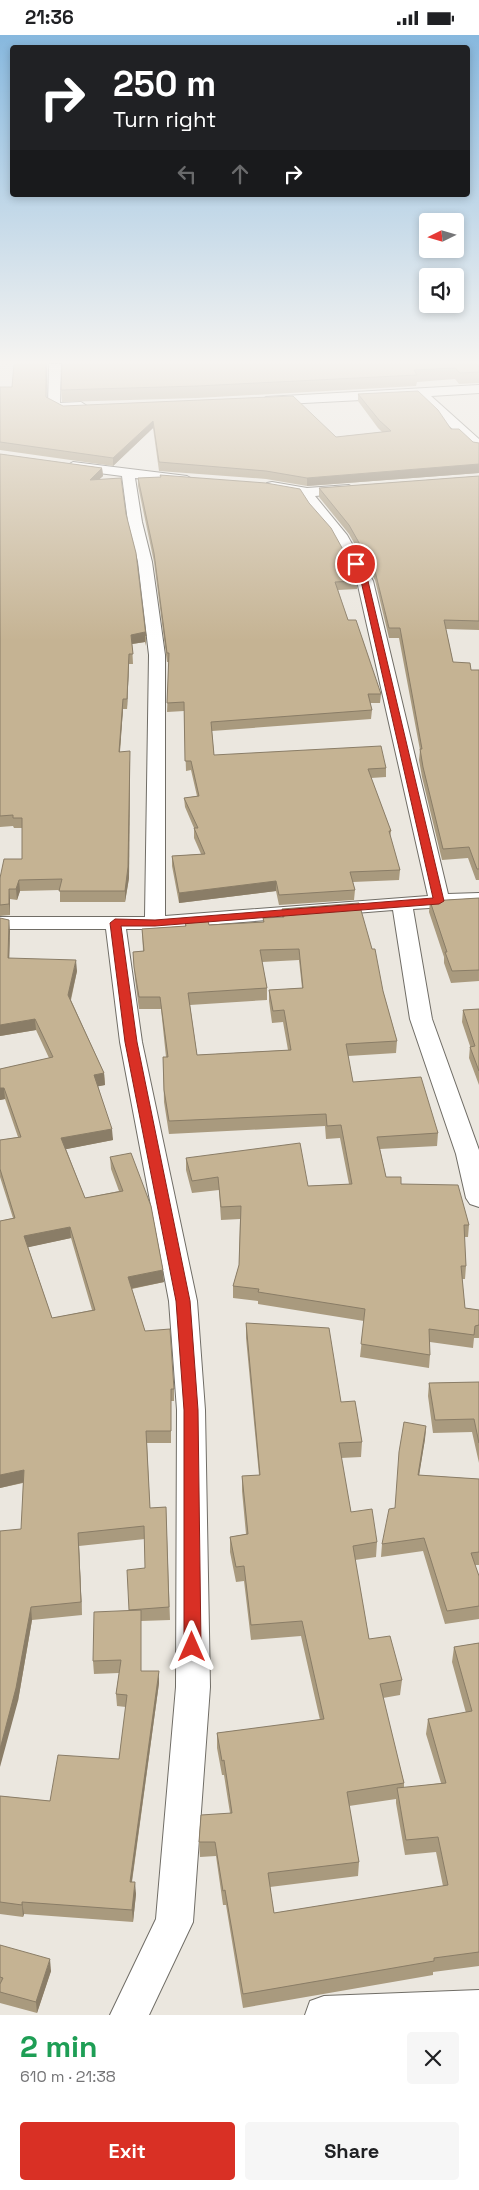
<!DOCTYPE html>
<meta charset="utf-8">
<style>
:root{--surface:#fff;--page:#f6f6f6;--text:#202124;--muted:#757577;--accent:#d93025}
body{margin:0;font-family:"Space Grotesk",sans-serif;background:var(--page);color:var(--text);height:100vh;display:flex;flex-direction:column;font-size:19px;white-space:nowrap}
*{box-sizing:border-box;margin:0}
p{font-size:16px;color:var(--muted)}
.icon{flex:none;width:28px;height:28px;fill:none;stroke:currentColor;stroke-width:2;stroke-linecap:round;stroke-linejoin:round}
.map{position:relative;height:1980px;overflow:hidden}
.drawer{display:flex;flex-direction:column;background:var(--surface);flex:1}
.drawer>*{flex:none}
.hud{position:absolute;left:10px;top:10px;width:460px;height:152px;border-radius:5px;box-shadow:0 2px 8px #0003;background:#202124;color:#fff;overflow:hidden}
.needle{width:32px;rotate:265deg}
.fabs{position:absolute;left:419px;top:178px;display:grid;gap:10px}
.fabs a{display:grid;place-items:center;width:45px;height:45px;border-radius:5px;background:var(--surface);box-shadow:0 2px 8px #0003;font-size:25px}
.pin{position:absolute;display:grid;place-items:center;width:42px;height:42px;color:#fff;margin:-21px;border:2px solid #fff;border-radius:50%;box-shadow:0 1px 5px #0007}
.me{position:absolute;width:55px;margin:-28px;rotate:0deg;stroke-linejoin:round;filter:drop-shadow(0 0 4px #0008)}
.turn{display:flex;align-items:center;gap:18px;height:105px;padding:0 20px;font-size:22px}
.turn .icon{width:65px;height:65px;stroke-width:2.5}
.turn b{display:block;font-size:35px;line-height:42px}
.lanes{display:flex;align-items:center;height:48px;padding:0 20px;background:#0003;justify-content:center;gap:25px;direction:ltr}
.lanes .off{opacity:.35}
.round{display:grid;place-items:center;flex:none;width:52px;height:52px;border-radius:5px;background:var(--page)}
.overview{display:flex;align-items:center;justify-content:space-between;height:85px;padding:0 20px}
h1{font-size:30px;font-weight:700;line-height:38px;color:#1e9e55}
.cta{display:flex;gap:10px;margin-top:auto;padding:10px 20px}
.cta a{flex:1;height:58px;border-radius:5px;background:var(--accent);color:#fff;font-size:20px;font-weight:700;line-height:58px;text-align:center}
.cta a+a{background:var(--page);color:var(--text)}
.status{display:flex;justify-content:space-between;align-items:center;height:35px;padding:0 25px;background:var(--surface);direction:ltr}
.status svg{height:14px;fill:currentColor}
.map>svg:first-child{display:block}
</style>
<div class="status"><b>21:36</b><svg viewBox="0 0 49 12"><path d="M0 12V9h3v3zM5 12V6h3v6zM10 12V3h3v9zM15 12V0h3v12zM26 1h20v11H26zM47 4h2v5h-2z"/></svg></div>
<div class="map">
<svg width="479" height="1980" viewBox="0 0 479 1980">
<rect width="100%" height="100%" fill="#ebe7df"/>
<g fill="none" stroke-linecap="round" stroke-linejoin="round">
<defs>
<g id="street">
<path d="M49 329H61L60 368 81 367 87 371 85 374C73 377 57 379 48 370Z"/>
<path d="M479 350V358L431 361 479 404V415L474 414 418 362 266 370 260 366 266 362Z"/>
<path d="M73 427 187 441 194 445 187 449 135 443 142 487 152 527 165 620V881L428 861 357 546 332 500 310 475 301 460 267 454 265 451 267 448 272 447 307 453 349 450 356 454 349 458 315 461 347 500 373 546 448 859 479 858V870L413 874 432 984 479 1115V1172L470 1169 466 1163 456 1119 410 984 393 875 155 894H126L142 1007 197 1266 205 1375 210 1652 193 1887 149 1980H110L156 1884 176 1652 177 1375 169 1266 120 1007 106 894H0V882H145L149 620 138 527 128 487 122 441 68 434 66 431Z"/>
<path d="M479 1955V1980H305L310 1966 324 1961Z"/>
</g>
</defs>
<use href="#street" stroke="#706d66" stroke-width="2"/>
<use href="#street" fill="#fff" fill-rule="evenodd"/>
</g>
<g fill="#a99a7e" fill-rule="evenodd">
<path d="M479 329V348L459 349 455 344 417 347 416 351 197 363 62 367 61 355Z"/>
<path d="M47 335 46 362 63 371 336 402 382 397 378 393 358 366V359L451 394 473 407 479 408V438L307 451 266 444 159 436 153 393 113 431 0 415V352H12Z"/>
<path d="M0 419 102 433 103 441 99 444 126 479 146 601V611L145 607 132 609 133 629H129L127 674H123L120 717 130 727 129 843 125 867H60V855L20 856 17 865 10 864V880L0 881V843L22 824V793H14L13 791 0 792Z"/>
<path d="M479 441V595L446 594 453 627 471 635H479V845H476L468 823 442 825 422 742 419 725 420 715 399 603H389L375 545 349 499 319 462V453Z"/>
<path d="M138 443 357 546V554L338 555 348 585 381 659 380 668H370L372 675 371 684 212 696 214 720 386 733V742L371 743 391 796 390 802 400 835 399 845 353 847 355 855 354 865 279 870 276 856 179 868 172 831V821L201 819 194 803V793L185 772 184 763 197 761 191 735 186 736 184 676 167 677 169 627H167L154 527 138 451Z"/>
<path d="M479 863V946L451 948 444 928V922L429 877 430 866Z"/>
<path d="M282 874 383 956 397 1006 396 1018 348 1021 353 1047 438 1098 437 1111 380 1114 386 1142 401 1149 469 1190 468 1202H464L466 1231 465 1244H462L465 1273 479 1275V1303H474L473 1313 430 1307V1320L429 1333 360 1322 364 1286 258 1269V1266L233 1263V1251L239 1230 240 1184 221 1185 219 1155 192 1158 186 1135V1123L308 1151 349 1149 340 1103 326 1104 325 1091 169 1099 164 1067 163 1022H166L161 974H139L135 944 133 917 143 916 142 894 185 891V887L209 890 263 887V883H282ZM299 925 302 953 269 955V966L272 988 283 987 288 1015 197 1020 190 970 267 965V953L262 927Z"/>
<path d="M10 896 9 923 77 936 71 965 104 1038 105 1050 98 1051 113 1105 66 1114 85 1163 119 1156 111 1134 110 1122 164 1247 132 1254 145 1296 174 1354V1366H171V1408H147L150 1473 166 1472 170 1585 141 1586V1636L159 1648 132 1847 136 1859 133 1887 24 1879 23 1882 0 1879V1761L50 1766 119 1724 126 1672 117 1671 116 1659 119 1638 94 1639 93 1626 129 1575 145 1533V1504L79 1511 82 1580 32 1585 18 1666 23 1448 0 1453V1186L13 1183 0 1142V1105L18 1102 5 1064 0 1065V1034L49 1023 36 995 0 1001ZM71 1203 92 1275 52 1283 28 1212Z"/>
<path d="M479 974V1050L469 1023 470 1011 462 987 463 975Z"/>
<path d="M246 1288 341 1367 362 1407 361 1422 341 1423 351 1477 377 1507 376 1522 355 1525 369 1604 402 1645 400 1660 383 1663 404 1748V1753L441 1748 426 1699 428 1684 466 1678 452 1627 454 1612 479 1608V1931L433 1937V1940L243 1973 226 1870H223L216 1821 200 1822 199 1807 230 1778 224 1740H222L217 1713V1698L320 1685 301 1601 251 1605 244 1546 236 1547 230 1517V1502L246 1499 242 1456V1441L259 1440 246 1303ZM396 1764V1768L405 1820 436 1817 443 1851 274 1878 270 1852 358 1841 359 1827 349 1771Z"/>
<path d="M479 1347V1428L472 1397 433 1398 428 1361 429 1348Z"/>
<path d="M426 1391 425 1404 419 1440 479 1444V1530H475L479 1541V1584L445 1589 423 1516 381 1522 382 1509Z"/>
<path d="M0 1910 51 1936 37 1978 0 1968Z"/>
</g>
<g fill="#8a7d67">
<path d="M46 329 47 335 46 370Z"/>
<path d="M153 386V393L113 431V423Z"/>
<path d="M479 429V438L307 451V443Z"/>
<path d="M102 433 103 441 90 453V445Z"/>
<path d="M145 597V607L132 609 131 600Z"/>
<path d="M129 619V629L127 674V664Z"/>
<path d="M123 664V674L119 727V717Z"/>
<path d="M130 716 129 843 125 867V856Z"/>
<path d="M19 845 20 856 17 865 16 854Z"/>
<path d="M276 846V856L179 868V858Z"/>
<path d="M9 854 10 864V880L9 869Z"/>
<path d="M9 885 10 896 9 934 8 923Z"/>
<path d="M76 925 77 936 69 971 68 960Z"/>
<path d="M35 984 36 995 0 1001V990Z"/>
<path d="M104 1038 105 1050 95 1052 94 1040Z"/>
<path d="M0 1053H4L5 1064 0 1065Z"/>
<path d="M112 1094 113 1105 62 1115 61 1103Z"/>
<path d="M70 1192 71 1203 25 1213 24 1201Z"/>
<path d="M163 1235 164 1247 129 1254 128 1242Z"/>
<path d="M426 1391 425 1404 417 1453 418 1440Z"/>
<path d="M24 1435 25 1447 0 1453V1440Z"/>
<path d="M78 1498 79 1511 82 1580 81 1567Z"/>
<path d="M31 1572 32 1585 18 1666 0 1732V1714Z"/>
<path d="M159 1636V1648L130 1859V1847Z"/>
<path d="M135 1847 136 1859 133 1887 132 1875Z"/>
<path d="M22 1867 24 1879 23 1882 22 1870Z"/>
<path d="M50 1924 51 1936 37 1978 36 1967Z"/>
</g>
<g fill="#c5b393" stroke="#8a7d67" fill-rule="evenodd">
<path d="M14 329H46V362L63 371 293 361 336 402 391 396 379 385 358 359 418 356 438 375 451 394H459L473 407 479 408V429L307 443 266 436 159 427 153 386 113 423 0 407V352H12Z"/>
<path d="M62 329H479V337L460 338 455 333 414 335 417 340 197 351 61 355Z"/>
<path d="M0 419 102 433 90 445 121 443 126 479 136 518 146 601 145 597 131 600 133 619H129L127 664H123L119 717 130 716 128 832 125 856H59L62 844 19 845 16 854H9V869L0 870V843L4 824H22V783H13V780L0 781Z"/>
<path d="M160 440 266 448 300 454 309 468 331 493 356 538 357 546 335 547 348 585H356L381 659H368L372 675 211 687 214 720 381 711 386 733 368 734 391 796H389L400 835 350 837 355 855 279 860 276 846 179 858 172 821 205 819 194 793H198L184 763 199 761 191 726H185L184 667 167 668 169 618H167L154 518 138 443 161 442Z"/>
<path d="M479 441V586L444 585 453 627 470 628 471 635H479V834H477L469 812 443 814 423 732 420 714H422L400 593H389L375 536 349 490 319 453Z"/>
<path d="M479 863V935L452 936 445 917H447L430 866Z"/>
<path d="M359 868 372 914H375L383 956 397 1006 346 1009 353 1047 421 1042 438 1098 377 1102 386 1142H401V1149L458 1150 469 1190H464L466 1231H461L465 1273 479 1275V1290L475 1291 474 1300 429 1294 430 1320 361 1309 365 1274 258 1257 259 1254 233 1251 239 1230 241 1171 221 1172 218 1142 192 1146 186 1123 300 1108 308 1151 352 1149 341 1090 327 1091 326 1079 169 1086 164 1055 163 1022H168L160 962H139L134 932 133 917 144 916 142 894 186 891 185 887 208 886 209 890 264 887 263 883 284 882 282 874ZM299 914 303 953 269 955 273 976 284 975 291 1015 197 1020 188 958 267 953 260 915Z"/>
<path d="M0 883 9 885 8 923 76 925 68 960 104 1038 94 1040 112 1094 61 1103 85 1163 123 1156 110 1122 131 1118 151 1171 163 1235 128 1242 145 1296 170 1294 174 1354H171V1396H146L150 1473 166 1472 169 1572 129 1575 127 1535 145 1533 144 1491 78 1498 81 1567 31 1572 16 1653 0 1714V1496L21 1494 24 1435 0 1440V1186L15 1183 0 1134V1105L21 1102 4 1053H0V1034L53 1022 35 984 0 990ZM70 1192 95 1275 52 1283 24 1201Z"/>
<path d="M479 974V1036L470 1012 475 1011 463 975Z"/>
<path d="M246 1288 329 1293 341 1367 355 1366 362 1407 339 1408 351 1477 372 1474 377 1507 353 1511 369 1604 390 1601 402 1645 380 1649 404 1748 347 1757 359 1827 268 1838 274 1878 448 1850 438 1802 406 1805 397 1753 446 1748 428 1684 472 1676 454 1612 479 1608V1917L434 1923V1926L243 1959 225 1855 223 1856 215 1807H199L201 1780 232 1778 224 1725 222 1726 217 1698 324 1684 302 1586 251 1590 244 1531 236 1532 230 1502 248 1499 242 1441 260 1440Z"/>
<path d="M479 1347V1408L474 1384 435 1385 429 1348Z"/>
<path d="M404 1387 426 1391 418 1440 479 1444V1517L471 1518 479 1541V1571L447 1576 424 1503 382 1509 389 1474 395 1473 399 1417Z"/>
<path d="M141 1575V1636H159L130 1847H135L132 1875 22 1867V1870L0 1867V1761L50 1766 58 1720 119 1724 127 1660 116 1659 121 1625 93 1626 94 1577Z"/>
<path d="M0 1910 50 1924 36 1967 0 1957V1949L3 1943 0 1942Z"/>
</g>
<linearGradient id="sky" x2="0" y2="1"><stop stop-color="#87b8de"/><stop offset="0.54" stop-color="#f6f4f1"/><stop offset="1" stop-color="#f6f4f1" stop-opacity="0"/></linearGradient>
<rect width="479" height="606" fill="url(#sky)"/>
<path fill="#d93025" stroke="#8d1f18" d="M353 527H359L368 546 444 866 439 869 155 891H121L137 1007 190 1266 198 1375 201 1612 198 1617 192 1619 187 1617 184 1612V1375L176 1266 125 1007 110 888 115 884 155 885 433 863 361 546Z"/>
</svg>
<div class="fabs">
<a><svg class="needle" viewBox="-14 -14 28 28"><path d="M0-13l5 13h-10z" fill="#e53935"/><path d="M0 13l5-13h-10z" fill="#757577"/></svg></a>
<a><svg class="icon" aria-label="sound" viewBox="0 0 24 24"><path d="M4 9h4l5-4v14l-5-4H4zM17 9q2 3 0 6"/></svg></a>
</div>
<div class="pin" style="left:356px;top:529px;background:#d93025"><svg class="icon" aria-label="arrive" viewBox="0 0 24 24"><path d="M6 21V4h12l-3 4 3 4H6"/></svg></div>
<svg class="me" style="left:192px;top:1612px" viewBox="-20 -20 40 40"><path d="M0-17L14 15 0 8-14 15z" fill="#d93025" stroke="#fff" stroke-width="4"/></svg>
<div class="hud">
<div class="turn"><svg class="icon" aria-label="right" viewBox="0 0 24 24"><path d="M7 20v-9h11M14 6l5 5-5 5"/></svg><div><b>250 m</b>Turn right</div></div>
<div class="lanes"><svg class="icon off" aria-label="left" viewBox="0 0 24 24"><path d="M17 20v-9H6M10 6l-5 5 5 5"/></svg><svg class="icon off" aria-label="ahead" viewBox="0 0 24 24"><path d="M12 20V5M6 11l6-6 6 6"/></svg><svg class="icon" aria-label="right" viewBox="0 0 24 24"><path d="M7 20v-9h11M14 6l5 5-5 5"/></svg></div>
</div>
</div>
<section class="drawer">
<div class="overview"><div><h1>2 min</h1><p>610 m · 21:38</p></div><a class="round"><svg class="icon" aria-label="close" viewBox="0 0 24 24"><path d="M6 6l12 12M18 6L6 18"/></svg></a></div>
<div class="cta"><a>Exit</a><a>Share</a></div>
</section>
